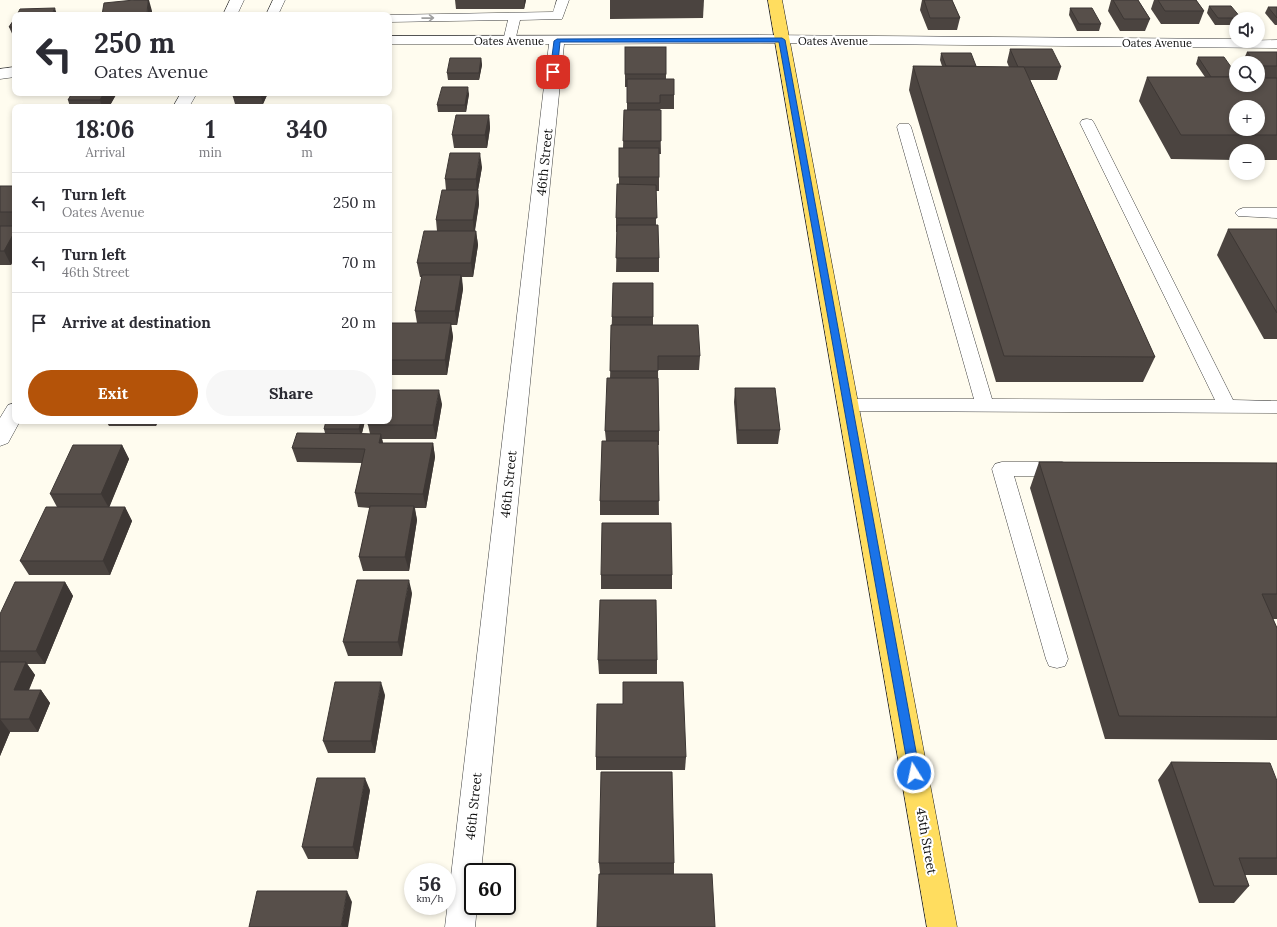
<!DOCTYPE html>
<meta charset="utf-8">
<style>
:root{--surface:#fff;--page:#f7f7f7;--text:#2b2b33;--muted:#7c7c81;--line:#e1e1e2;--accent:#b45309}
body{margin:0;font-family:Lora,serif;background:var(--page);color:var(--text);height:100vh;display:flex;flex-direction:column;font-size:15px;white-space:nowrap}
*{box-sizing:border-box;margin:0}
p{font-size:13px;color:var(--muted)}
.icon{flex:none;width:22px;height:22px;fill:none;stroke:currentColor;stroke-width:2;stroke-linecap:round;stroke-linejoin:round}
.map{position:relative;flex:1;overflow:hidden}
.drawer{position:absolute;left:12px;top:104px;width:380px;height:320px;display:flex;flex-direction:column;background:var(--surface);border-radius:8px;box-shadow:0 2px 6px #0003}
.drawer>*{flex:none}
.guide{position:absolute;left:12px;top:12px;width:380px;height:84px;border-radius:8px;box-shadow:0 2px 6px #0003;background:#fff;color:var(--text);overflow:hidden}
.tools{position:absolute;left:1229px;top:12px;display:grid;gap:8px}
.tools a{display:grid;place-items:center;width:36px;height:36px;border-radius:50%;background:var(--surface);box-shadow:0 2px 6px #0003;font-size:20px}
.speed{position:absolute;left:404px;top:863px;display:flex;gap:8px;font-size:20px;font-weight:700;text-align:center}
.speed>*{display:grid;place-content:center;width:52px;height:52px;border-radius:50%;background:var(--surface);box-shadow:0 2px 6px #0003;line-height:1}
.speed small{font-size:10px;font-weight:400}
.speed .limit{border:2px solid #111;border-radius:6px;background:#fff;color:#111}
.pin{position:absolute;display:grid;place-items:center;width:34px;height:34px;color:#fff;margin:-17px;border-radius:8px;box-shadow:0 2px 6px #0006}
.me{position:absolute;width:44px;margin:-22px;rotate:350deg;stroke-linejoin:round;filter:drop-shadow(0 0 3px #0008)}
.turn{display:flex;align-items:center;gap:14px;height:84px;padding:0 16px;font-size:18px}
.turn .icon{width:52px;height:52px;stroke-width:2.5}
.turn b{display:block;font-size:28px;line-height:34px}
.eta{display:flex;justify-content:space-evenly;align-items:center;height:68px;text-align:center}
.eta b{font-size:24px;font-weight:800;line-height:28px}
.cta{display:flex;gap:8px;margin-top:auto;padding:8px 16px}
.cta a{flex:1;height:46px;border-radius:24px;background:var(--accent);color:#fff;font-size:16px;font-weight:800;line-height:46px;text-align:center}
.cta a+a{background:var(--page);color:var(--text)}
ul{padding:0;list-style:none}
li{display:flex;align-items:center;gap:12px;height:60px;padding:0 16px;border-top:1px solid var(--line)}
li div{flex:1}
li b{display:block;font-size:15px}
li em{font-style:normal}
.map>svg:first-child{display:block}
</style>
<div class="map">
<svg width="1277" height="927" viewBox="0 0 1277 927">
<rect width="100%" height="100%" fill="#fffcef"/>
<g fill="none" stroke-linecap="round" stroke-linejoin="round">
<defs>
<g id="service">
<path d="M273 0H285L278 15H266Z"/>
<path d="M557 0H569L562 19 520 20 515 41 509 45 503 41 508 20 389 22V15H386L553 12Z"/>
<path d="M1087 119 1092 120 1094 123 1233 400 1277 401V413L848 411 842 409 839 405 842 401 848 399H974L897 127 899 124H909L911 127 992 399 1215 400 1080 123 1082 120Z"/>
<path d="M1243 208H1277V218L1238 216 1235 213 1238 210Z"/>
<path d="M1002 462H1062L1069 464 1072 469 1069 474 1062 476H1014L1068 659 1065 666 1057 668 1049 666 1046 659 992 469 995 464Z"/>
</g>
<g id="minor">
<path d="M230 0H244L237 15H223Z"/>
<path d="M760 35 1236 39V41L1277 40V48L760 43 564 44 481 872H473V906H477L475 927H445L549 44H389V36Z"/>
<path d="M15 67V77L0 79V69Z"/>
<path d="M181 93H197L189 107H173Z"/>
<path d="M15 403V421H20L8 443 0 446V418L8 405Z"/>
</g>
<path id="primary" d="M768 0H782L957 927H927Z"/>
</defs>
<use href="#service" stroke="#414141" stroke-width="1"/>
<use href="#minor" stroke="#414141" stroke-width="1"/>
<use href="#primary" stroke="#1f1f1f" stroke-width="1"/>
<use href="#service" fill="#fff" fill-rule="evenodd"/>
<use href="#minor" fill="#fff" fill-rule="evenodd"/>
<use href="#primary" fill="#ffdd5f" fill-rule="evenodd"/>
</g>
<g fill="#4b4440">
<path d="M455 0H526L524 9H456Z"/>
<path d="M610 0H704L703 18 610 19Z"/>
<path d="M922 0H952L960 18 957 30H928L920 10Z"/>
<path d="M1111 0H1138L1150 19 1145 31H1120L1108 11Z"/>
<path d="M1154 0H1196L1204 11 1199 24H1161L1151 9Z"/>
<path d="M1209 6 1241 18 1240 19H1236V25H1215L1207 13Z"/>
<path d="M1268 7H1277V25H1275L1265 13Z"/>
<path d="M1070 8 1101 24 1099 31H1077L1069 15Z"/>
<path d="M15 18V40L9 27Z"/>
<path d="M1010 49 1061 67 1057 80H1030L1155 357 1143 382H996L909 90 913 66H942L940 60 941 53 976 66 1009 67 1007 62Z"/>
<path d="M1247 52H1277V160H1258V151H1236V160L1171 159 1139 101 1147 77H1205L1196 64 1198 57 1236 74V85H1258V63H1242Z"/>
<path d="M481 58 482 65 479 80H448L447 73Z"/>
<path d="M625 74H666V79L674 95V109H660L661 154H659V191H656V225L659 258V272H616L617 232H616V218L619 184V148H623L624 110H627V87H625Z"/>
<path d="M72 93H117L109 107H70L68 100Z"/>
<path d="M268 93 263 104H235L233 97Z"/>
<path d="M469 94 466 112H438L437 105Z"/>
<path d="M489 115 490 128 487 148H454L452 135Z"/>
<path d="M482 167 478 190 479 204 475 231H476L478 245 473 277H462L463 289 457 325H451L453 337 447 375H389V327L417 323 415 311 422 277H420L417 263 437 231 436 220 446 190 445 179Z"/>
<path d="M0 186H15V257L11 265H0Z"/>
<path d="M1228 229H1277V339H1264L1217 255Z"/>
<path d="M653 283V325L700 356 699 370H658L659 431V445H658L659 515H600V501L606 441 605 431 610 378 612 317Z"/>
<path d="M735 388 780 430 778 444H737L734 402Z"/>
<path d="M442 404 436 439H382L383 443H433L435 457 426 508H415L417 520 409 571H363L359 557 370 508 358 507 355 493 362 463 297 462 292 448 325 433 324 429 365 421 362 433 370 434 368 425Z"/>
<path d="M106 421H158L156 426H109Z"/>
<path d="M122 445 129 459 109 507H125L132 521 110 575H29L20 561 57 507 50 494Z"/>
<path d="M1039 462 1277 463V619H1273L1277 628V740L1105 739 1030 488Z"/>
<rect x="601" y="575" width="71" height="14"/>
<path d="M65 582 73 596 45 664H27L35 675 29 690H41L50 703 38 732H10L0 756V614Z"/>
<path d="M412 593 402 656H348L343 642Z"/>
<path d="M598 660H657V674H599Z"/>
<path d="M385 695 375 753H328L323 741Z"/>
<path d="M596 757H686L685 770H596Z"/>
<path d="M1171 762 1277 781V875H1245L1249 886 1234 903H1199L1158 780Z"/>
<path d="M370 790 358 859H308L302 847Z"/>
<path d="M599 863H674V874H600Z"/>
</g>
<g fill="#3d3734">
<path d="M148 0H149L152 11V15H147Z"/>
<path d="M524 0H526L524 9Z"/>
<path d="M55 8 57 15H51Z"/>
<path d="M481 58 482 65 479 80V73Z"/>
<path d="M468 87 469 94 466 112 465 105Z"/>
<path d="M104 93H117L109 107H102L100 100Z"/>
<path d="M263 93H268L263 104 261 97Z"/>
<path d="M489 115 490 128 487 148 485 135Z"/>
<path d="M480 153 482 167 478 190 479 204 474 234 473 220 477 192 476 179Z"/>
<path d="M15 231V257L11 265 4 251Z"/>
<path d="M476 231 478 245 473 277 471 263Z"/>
<path d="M461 275 463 289 457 325 455 311Z"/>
<path d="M451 323 453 337 447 375 445 360Z"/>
<path d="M439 390 442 404 436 439 433 425Z"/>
<path d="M154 421H158L156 426Z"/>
<path d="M361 421H365L361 437 359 429Z"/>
<path d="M381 434 384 448 379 443Z"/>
<path d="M433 443 435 457 426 508 423 494Z"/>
<path d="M122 445 129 459 109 508 101 494Z"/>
<path d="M414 506 417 520 409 571 405 557Z"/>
<path d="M125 507 132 521 110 575 103 561Z"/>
<path d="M409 580 412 593 402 656 398 642Z"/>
<path d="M65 582 73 596 45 664 36 651Z"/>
<path d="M26 662 35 675 23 703 14 690Z"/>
<path d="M381 682 385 695 375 753 371 741Z"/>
<path d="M41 690 50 703 38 732 29 719Z"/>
<path d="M0 719 10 732 0 756Z"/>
<path d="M365 778 370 790 358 859 353 847Z"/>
<path d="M347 891 352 902 348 927H341Z"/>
</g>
<g fill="#574f4a" stroke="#3d3734" fill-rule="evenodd">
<path d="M134 0H148L147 15H102L104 3Z"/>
<path d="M924 0H952L960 18H930Z"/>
<path d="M1113 0H1138L1150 19H1124Z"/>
<path d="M1158 0H1196L1204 11H1165Z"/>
<path d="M1209 6H1231L1241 18H1218Z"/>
<path d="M1268 7H1277V18Z"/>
<path d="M55 8 51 15H17L20 9Z"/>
<path d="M1070 8H1092L1101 24H1079Z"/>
<path d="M15 18V27H9Z"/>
<rect x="625" y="47" width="41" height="27"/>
<path d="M1010 49H1052L1061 67H1018Z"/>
<path d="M1247 52H1277V66H1258V63H1256Z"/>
<path d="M941 53H971L976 66H946Z"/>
<path d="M1198 57H1224L1236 74V77H1211Z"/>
<path d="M450 58H481L479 73H447Z"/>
<path d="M913 66 1024 67 1155 357 1004 356Z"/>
<path d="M1147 77H1236V85H1258V78H1277V135H1181ZM1236 107H1258V129H1236Z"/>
<path d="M627 79H674V95H660V103H627Z"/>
<path d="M442 87H468L465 105H437Z"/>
<path d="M72 93H104L100 100H68Z"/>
<path d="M235 93H263L261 97H233Z"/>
<path d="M624 110H661V141H623Z"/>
<path d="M456 115H489L485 135H452Z"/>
<rect x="619" y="148" width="40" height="29"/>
<path d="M450 153H480L476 179H445Z"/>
<path d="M617 184 656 185 657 218H616Z"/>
<rect x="0" y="186" width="15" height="26"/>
<path d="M442 190H478L473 220H436Z"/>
<path d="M617 225H658L659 258H616Z"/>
<path d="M0 226H15V231L4 251H0Z"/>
<path d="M1228 229H1277V313Z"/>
<path d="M424 231H476L471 263H417Z"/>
<path d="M422 275H461L455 311H415Z"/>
<path d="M613 283H653V317H612Z"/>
<path d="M390 323H451L445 360H389V327Z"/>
<path d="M611 325H698L700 356H658V371H610Z"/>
<path d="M607 378H658L659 431H605Z"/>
<path d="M735 388H775L780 430H738Z"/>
<path d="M389 390H439L433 425H368L369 421H389Z"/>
<path d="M326 421H361L359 429H324Z"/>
<path d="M297 433 381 434 379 443H433L423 494 355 493 365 449 292 448Z"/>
<path d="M602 441H658L659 501H600Z"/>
<path d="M73 445H122L101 494H50Z"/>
<path d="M1039 462 1277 463V594H1262L1277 628V717L1119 716Z"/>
<path d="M370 506H414L405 557H359Z"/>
<path d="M46 507H125L103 561H20Z"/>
<path d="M602 523H671L672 575H601Z"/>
<path d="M357 580H409L398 642H343Z"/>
<path d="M15 582H65L36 651H0V614Z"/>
<path d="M600 600H656L657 660H598Z"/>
<path d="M0 662H26L14 690H41L29 719H0Z"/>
<path d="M335 682H381L371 741H323Z"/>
<path d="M623 682H683L686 757H596L597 704H623Z"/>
<path d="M1171 762 1270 763 1277 781V858H1239L1249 886H1214Z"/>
<path d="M601 772H672L674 863H599Z"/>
<path d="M317 778H365L353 847H302Z"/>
<path d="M599 874H712L715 927H597Z"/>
<path d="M257 891H347L341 927H249Z"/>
</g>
<defs><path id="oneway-shaft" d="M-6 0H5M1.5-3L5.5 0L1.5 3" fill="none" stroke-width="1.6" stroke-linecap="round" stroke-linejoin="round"/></defs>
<use stroke="#9f9f9f" href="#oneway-shaft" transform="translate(428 18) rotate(-1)"/>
<path fill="#1a73e8" stroke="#114b97" d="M782 38 785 40 920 773 918 777 914 779 910 777 909 773 779 42H560L557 72 553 74 550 72 554 41 557 39Z"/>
<g text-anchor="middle" stroke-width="4" stroke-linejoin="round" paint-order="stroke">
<g font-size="11" fill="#0e0e0e" stroke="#fff">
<text x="509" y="45">Oates Avenue</text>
<text x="833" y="45">Oates Avenue</text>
<text x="1157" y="47">Oates Avenue</text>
</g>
<g font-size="13" fill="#0e0e0e" stroke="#fff">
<text transform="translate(544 162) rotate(-84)" y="5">46th Street</text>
<text transform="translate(508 484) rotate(-84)" y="5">46th Street</text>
<text transform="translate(473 806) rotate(-84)" y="5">46th Street</text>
<text transform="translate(927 841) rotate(80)" y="5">45th Street</text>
</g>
</g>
</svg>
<div class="tools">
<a><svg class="icon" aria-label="sound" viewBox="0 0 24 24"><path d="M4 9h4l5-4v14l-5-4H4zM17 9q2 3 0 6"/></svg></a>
<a><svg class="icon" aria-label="search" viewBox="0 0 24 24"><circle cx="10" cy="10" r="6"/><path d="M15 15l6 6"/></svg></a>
<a>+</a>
<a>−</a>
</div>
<div class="speed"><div>56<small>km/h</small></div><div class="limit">60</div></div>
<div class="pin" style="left:553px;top:72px;background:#d93025"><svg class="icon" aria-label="arrive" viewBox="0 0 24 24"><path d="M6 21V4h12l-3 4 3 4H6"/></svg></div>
<svg class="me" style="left:914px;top:773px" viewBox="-20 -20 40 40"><circle r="17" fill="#1a73e8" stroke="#fff" stroke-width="3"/><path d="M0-11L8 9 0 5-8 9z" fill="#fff"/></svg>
<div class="guide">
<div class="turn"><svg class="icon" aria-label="left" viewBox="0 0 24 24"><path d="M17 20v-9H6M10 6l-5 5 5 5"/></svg><div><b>250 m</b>Oates Avenue</div></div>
</div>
<section class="drawer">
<div class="eta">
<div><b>18:06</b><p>Arrival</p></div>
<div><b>1</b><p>min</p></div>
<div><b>340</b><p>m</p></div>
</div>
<ul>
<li><svg class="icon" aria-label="left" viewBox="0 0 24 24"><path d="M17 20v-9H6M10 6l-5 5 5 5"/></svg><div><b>Turn left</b><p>Oates Avenue</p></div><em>250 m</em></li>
<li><svg class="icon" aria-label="left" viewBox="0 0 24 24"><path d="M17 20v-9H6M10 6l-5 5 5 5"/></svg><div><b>Turn left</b><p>46th Street</p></div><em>70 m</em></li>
<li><svg class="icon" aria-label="arrive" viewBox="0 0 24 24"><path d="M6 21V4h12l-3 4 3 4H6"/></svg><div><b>Arrive at destination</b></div><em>20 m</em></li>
</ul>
<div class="cta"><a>Exit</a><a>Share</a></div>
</section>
</div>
